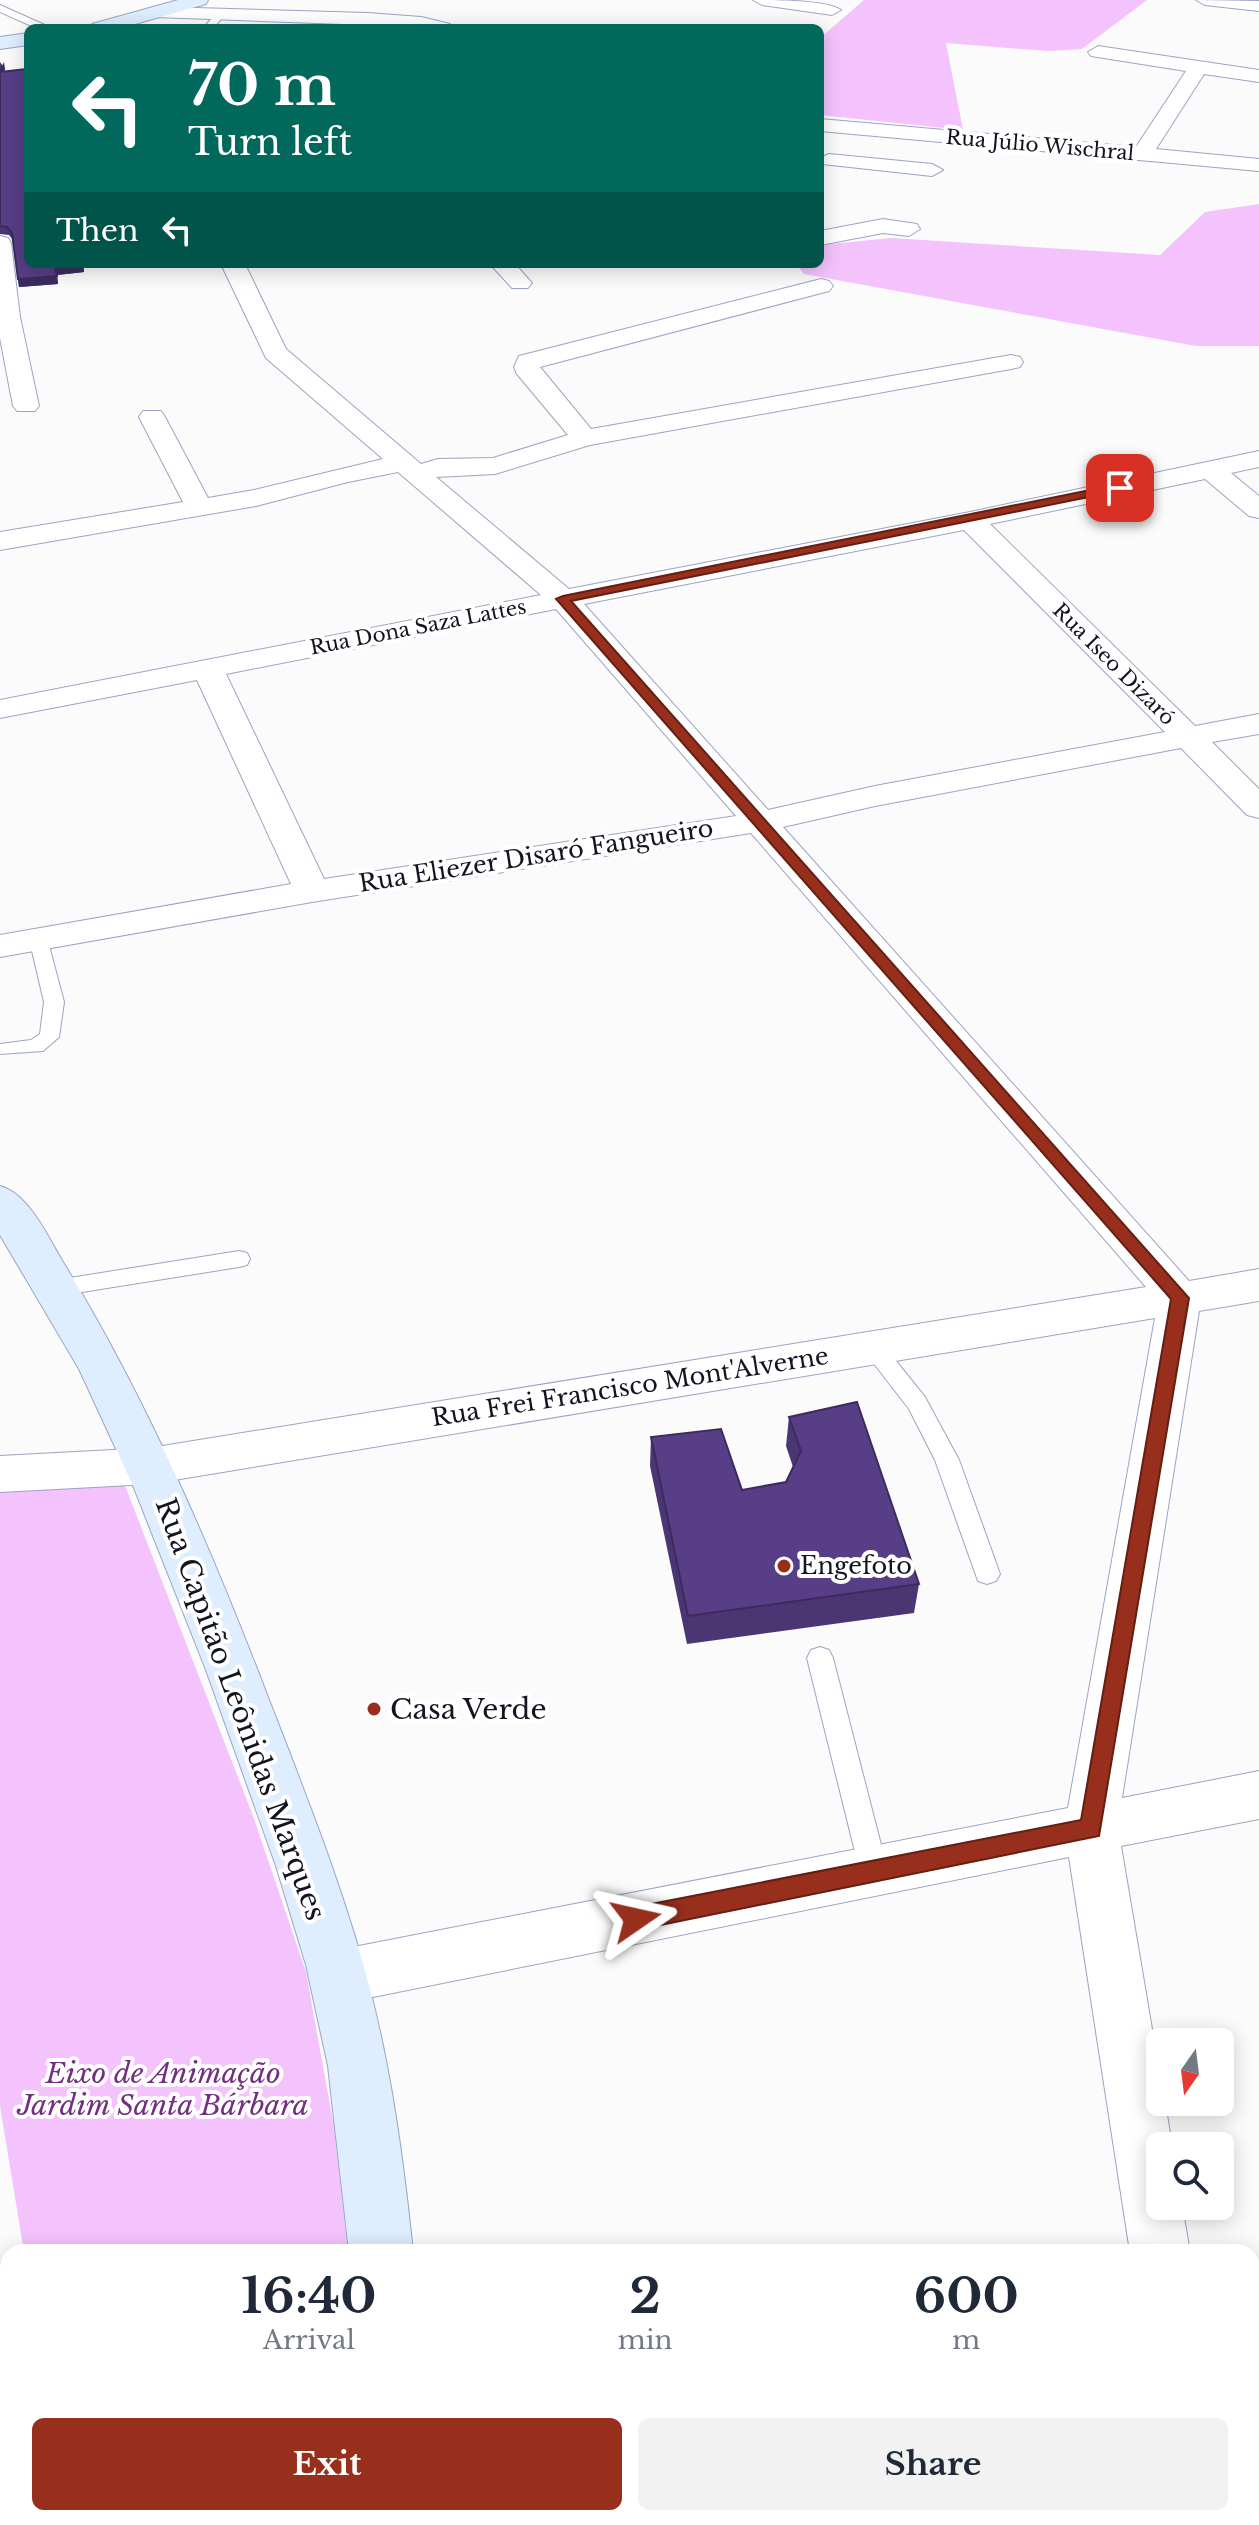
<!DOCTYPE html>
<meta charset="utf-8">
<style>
:root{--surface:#fff;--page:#f2f2f3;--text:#1f2937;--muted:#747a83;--accent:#982f1d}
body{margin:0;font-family:"Libre Baskerville",serif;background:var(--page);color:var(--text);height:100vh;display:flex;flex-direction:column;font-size:30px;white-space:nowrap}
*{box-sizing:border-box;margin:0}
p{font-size:26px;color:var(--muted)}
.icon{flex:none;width:44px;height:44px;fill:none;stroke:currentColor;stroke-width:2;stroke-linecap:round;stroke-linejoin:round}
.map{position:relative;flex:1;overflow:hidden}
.side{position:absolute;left:0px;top:2244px;width:1260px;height:282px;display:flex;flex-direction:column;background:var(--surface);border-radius:24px 24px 0 0;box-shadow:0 4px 20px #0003}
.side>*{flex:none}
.guide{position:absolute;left:24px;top:24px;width:800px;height:244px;border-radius:12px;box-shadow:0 4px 20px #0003;background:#00695c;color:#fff;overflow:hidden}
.needle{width:52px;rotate:194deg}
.controls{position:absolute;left:1146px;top:2028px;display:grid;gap:16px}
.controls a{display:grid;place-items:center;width:88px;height:88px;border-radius:12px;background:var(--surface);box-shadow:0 4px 20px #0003;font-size:40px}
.pin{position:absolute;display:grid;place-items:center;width:68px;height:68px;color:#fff;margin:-34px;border-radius:16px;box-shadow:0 4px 12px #0006}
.me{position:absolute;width:88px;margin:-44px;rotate:79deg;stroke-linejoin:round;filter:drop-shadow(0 0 6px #0008)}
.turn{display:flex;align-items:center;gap:28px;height:168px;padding:0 32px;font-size:36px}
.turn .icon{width:104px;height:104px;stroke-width:2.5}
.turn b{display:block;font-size:56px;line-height:68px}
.then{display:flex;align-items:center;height:76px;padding:0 32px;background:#0003;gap:16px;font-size:30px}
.eta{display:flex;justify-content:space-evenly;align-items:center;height:136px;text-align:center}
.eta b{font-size:48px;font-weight:700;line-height:56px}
.button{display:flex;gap:16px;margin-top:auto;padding:16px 32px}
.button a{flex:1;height:92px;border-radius:12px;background:var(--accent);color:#fff;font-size:32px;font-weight:700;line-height:92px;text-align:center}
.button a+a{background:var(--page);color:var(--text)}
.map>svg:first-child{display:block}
</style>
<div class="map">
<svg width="1259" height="2525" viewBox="0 0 1259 2525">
<rect width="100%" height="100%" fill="#fbfbfb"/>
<g fill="#f4c3fd">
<path d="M864 0H1147L1082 49 1048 51 946 43 963 130 820 115V38Z"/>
<path d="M1259 204V346H1196L804 274 796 264H820V245L891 238 1160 255 1205 212Z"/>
<path d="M124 1483 253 1816 306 1972 334 2127 348 2252H24L0 2106V1492Z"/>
<path d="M68 2518H352V2525H70Z"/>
</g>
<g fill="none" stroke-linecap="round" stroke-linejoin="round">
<defs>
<g id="service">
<path d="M0 5 47 26 49 28H36L0 12Z"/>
<path d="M217 13 225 15 213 28H203Z"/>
<path d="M38 932 47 938 64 1002 59 1037 43 1051 0 1054V1044L31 1040 40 1034 44 1002 29 938Z"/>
<path d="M239 1251 247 1253 250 1259 247 1265 239 1267 57 1296 49 1294 46 1288 49 1282 57 1280Z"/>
<path d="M872 1338 880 1341 925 1397 959 1460 1000 1574 996 1581 987 1584 978 1581 935 1460 909 1409 861 1347 864 1341Z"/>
<path d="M820 1647 829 1650 833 1658 888 1872 884 1881 874 1885 864 1881 860 1872 807 1658 811 1650Z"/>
</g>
<g id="minor">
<path d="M753 0C774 0 827 0 841 10L832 15 762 5Z"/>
<path d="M1196 0 1259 1V11L1205 5Z"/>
<path d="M161 7 367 13 421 17 450 24 452 28 155 17 152 13Z"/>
<path d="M1098 46 1259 70V82L1204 74 1156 149 1259 159V171L820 131V119L1136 147 1186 71 1091 56 1088 52Z"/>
<path d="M829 154 932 164 943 170 932 176 822 164 820 158Z"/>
<path d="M883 219 917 224 920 229 909 236 883 233 820 245V231Z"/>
<path d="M0 236 8 238 11 243 20 317 39 406 35 411H17L13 406 0 338Z"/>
<path d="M221 264H245L286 349 421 464 438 459 493 458 568 435 517 374 514 367 519 356 821 279 829 281 833 286 829 291 540 367 591 429 1011 355 1020 357 1023 362 1020 367 1011 369 590 445 495 474 436 477 569 589 970 512 1259 451V467L1231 473 1259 496V518L1249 516 1205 479 990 524 1195 726 1259 714V734L1212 742 1259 789V818L1247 815 1181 748 875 806 783 827 1189 1281 1259 1269V1301L1199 1311 1122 1798 1259 1771V1819L1121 1846 1160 2076V2102H1165L1172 2146H1160V2206H1182L1190 2252H1130L1069 1857 338 2004 318 1996 310 1977 318 1958 338 1950 1068 1808 1155 1318 150 1484 0 1492V1456L150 1448 1146 1287 751 833 312 902 0 957V935L291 884 197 680 0 718V700L541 595 398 472 348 482 256 506 0 550V532L183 502 139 417 143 411H161L165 417 208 498 254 490 383 459 266 358ZM964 530 1165 732 875 786 768 810 584 604ZM556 609 736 816 324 879 226 674Z"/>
<path d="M490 264H515L532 283 528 288H512Z"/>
<path d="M1170 2518H1236L1237 2525H1171Z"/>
</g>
<g id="secondary">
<path d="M178 0H208L206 4 121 28H89L92 24Z"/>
<path d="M28 33V45L0 49V37Z"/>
<path d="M0 1186C29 1194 48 1237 63 1262 150 1404 214 1556 273 1710 306 1795 339 1879 364 1967 390 2060 403 2155 413 2252H349L328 2066 306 1965 276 1866 206 1670 134 1488 79 1369 0 1235Z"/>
<path d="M0 2353 8 2356V2477L0 2473Z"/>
<path d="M8 2488V2518H53L55 2525H0V2491Z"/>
<path d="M361 2518H429V2525H359Z"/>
</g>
</defs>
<use href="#service" stroke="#9ba4c4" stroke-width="2"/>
<use href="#minor" stroke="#9ba4c4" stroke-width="2"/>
<use href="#secondary" stroke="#9ba4c4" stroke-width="2"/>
<use href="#service" fill="#fff" fill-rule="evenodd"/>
<use href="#minor" fill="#fff" fill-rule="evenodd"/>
<use href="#secondary" fill="#deeefe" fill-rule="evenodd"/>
</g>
<g fill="#4b3573">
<path d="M0 62 5 69 4 71 28 264H83L84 272 57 275 58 284 19 287 13 240 9 235 0 234Z"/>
<path d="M789 1417 919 1584 914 1613 687 1644 650 1466 651 1437 742 1490 786 1482 793 1467 786 1446Z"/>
</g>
<g fill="#3d2b5e">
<path d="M4 62 5 69 1 79 0 70Z"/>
<path d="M83 264 84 272 57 275 55 267Z"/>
<path d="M57 276 58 284 19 287 18 279Z"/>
</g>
<g fill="#573e86" stroke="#3d2b5e" stroke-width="2">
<path d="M26 69 28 77V264H82L55 267 57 276 18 279 12 233 7 227 0 226V72Z"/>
<path d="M857 1402 919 1584 688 1616 651 1437 721 1429 742 1490 786 1482 801 1451 789 1417Z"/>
</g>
<path fill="#982f1d" stroke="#631f13" stroke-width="2" d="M1120 484 1124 485V490L571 601 1189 1298 1099 1836 636 1930 627 1926 624 1919 627 1911 636 1907 1081 1820 1171 1299 556 599 563 596Z"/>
<g fill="#982f1d" stroke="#fff" stroke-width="3">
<circle cx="784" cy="1566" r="8"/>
<circle cx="374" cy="1709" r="8"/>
</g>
<g text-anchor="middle" stroke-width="8" stroke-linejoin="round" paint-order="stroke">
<g font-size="20" fill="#121520" stroke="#fff">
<text transform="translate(1040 145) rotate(5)" y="7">Rua Júlio Wischral</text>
<text transform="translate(418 627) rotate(-11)" y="7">Rua Dona Saza Lattes</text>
<text transform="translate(1114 664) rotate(45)" y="7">Rua Iseo Dizaró</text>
</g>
<g font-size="24" fill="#121520" stroke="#fff">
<text transform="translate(536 856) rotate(-9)" y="8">Rua Eliezer Disaró Fangueiro</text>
<text transform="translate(630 1387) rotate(-9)" y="8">Rua Frei Francisco Mont'Alverne</text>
</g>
<g font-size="24" fill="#121520" stroke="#fff" text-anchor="start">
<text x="800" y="1574">Engefoto</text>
</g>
<g font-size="28" fill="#121520" stroke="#fff">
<text transform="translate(241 1709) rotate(70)" y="10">Rua Capitão Leônidas Marques</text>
</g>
<g font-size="28" fill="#121520" stroke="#fff" text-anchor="start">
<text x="390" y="1719">Casa Verde</text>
</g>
<g font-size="28" font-style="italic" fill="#732d81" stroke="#fff">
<text x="163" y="2083">Eixo de Animação<tspan x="163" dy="32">Jardim Santa Bárbara</tspan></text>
</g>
</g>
</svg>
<div class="controls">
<a><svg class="needle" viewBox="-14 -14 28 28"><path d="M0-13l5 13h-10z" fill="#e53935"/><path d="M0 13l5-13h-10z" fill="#747a83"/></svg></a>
<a><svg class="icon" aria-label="search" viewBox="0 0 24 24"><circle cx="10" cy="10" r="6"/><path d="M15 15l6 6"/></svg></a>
</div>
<div class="pin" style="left:1120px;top:488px;background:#d93025"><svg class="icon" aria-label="arrive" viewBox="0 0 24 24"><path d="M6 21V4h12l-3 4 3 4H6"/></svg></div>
<svg class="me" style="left:636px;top:1919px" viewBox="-20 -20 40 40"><path d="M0-17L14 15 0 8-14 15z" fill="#982f1d" stroke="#fff" stroke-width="4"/></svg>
<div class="guide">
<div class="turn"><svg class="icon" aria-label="left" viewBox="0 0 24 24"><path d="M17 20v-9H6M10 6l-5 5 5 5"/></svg><div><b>70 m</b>Turn left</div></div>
<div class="then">Then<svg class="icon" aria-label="left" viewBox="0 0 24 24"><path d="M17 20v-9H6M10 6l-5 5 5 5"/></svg></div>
</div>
<section class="side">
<div class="eta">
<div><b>16:40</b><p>Arrival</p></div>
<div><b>2</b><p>min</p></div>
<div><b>600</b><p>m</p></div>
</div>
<div class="button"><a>Exit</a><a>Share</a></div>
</section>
</div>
